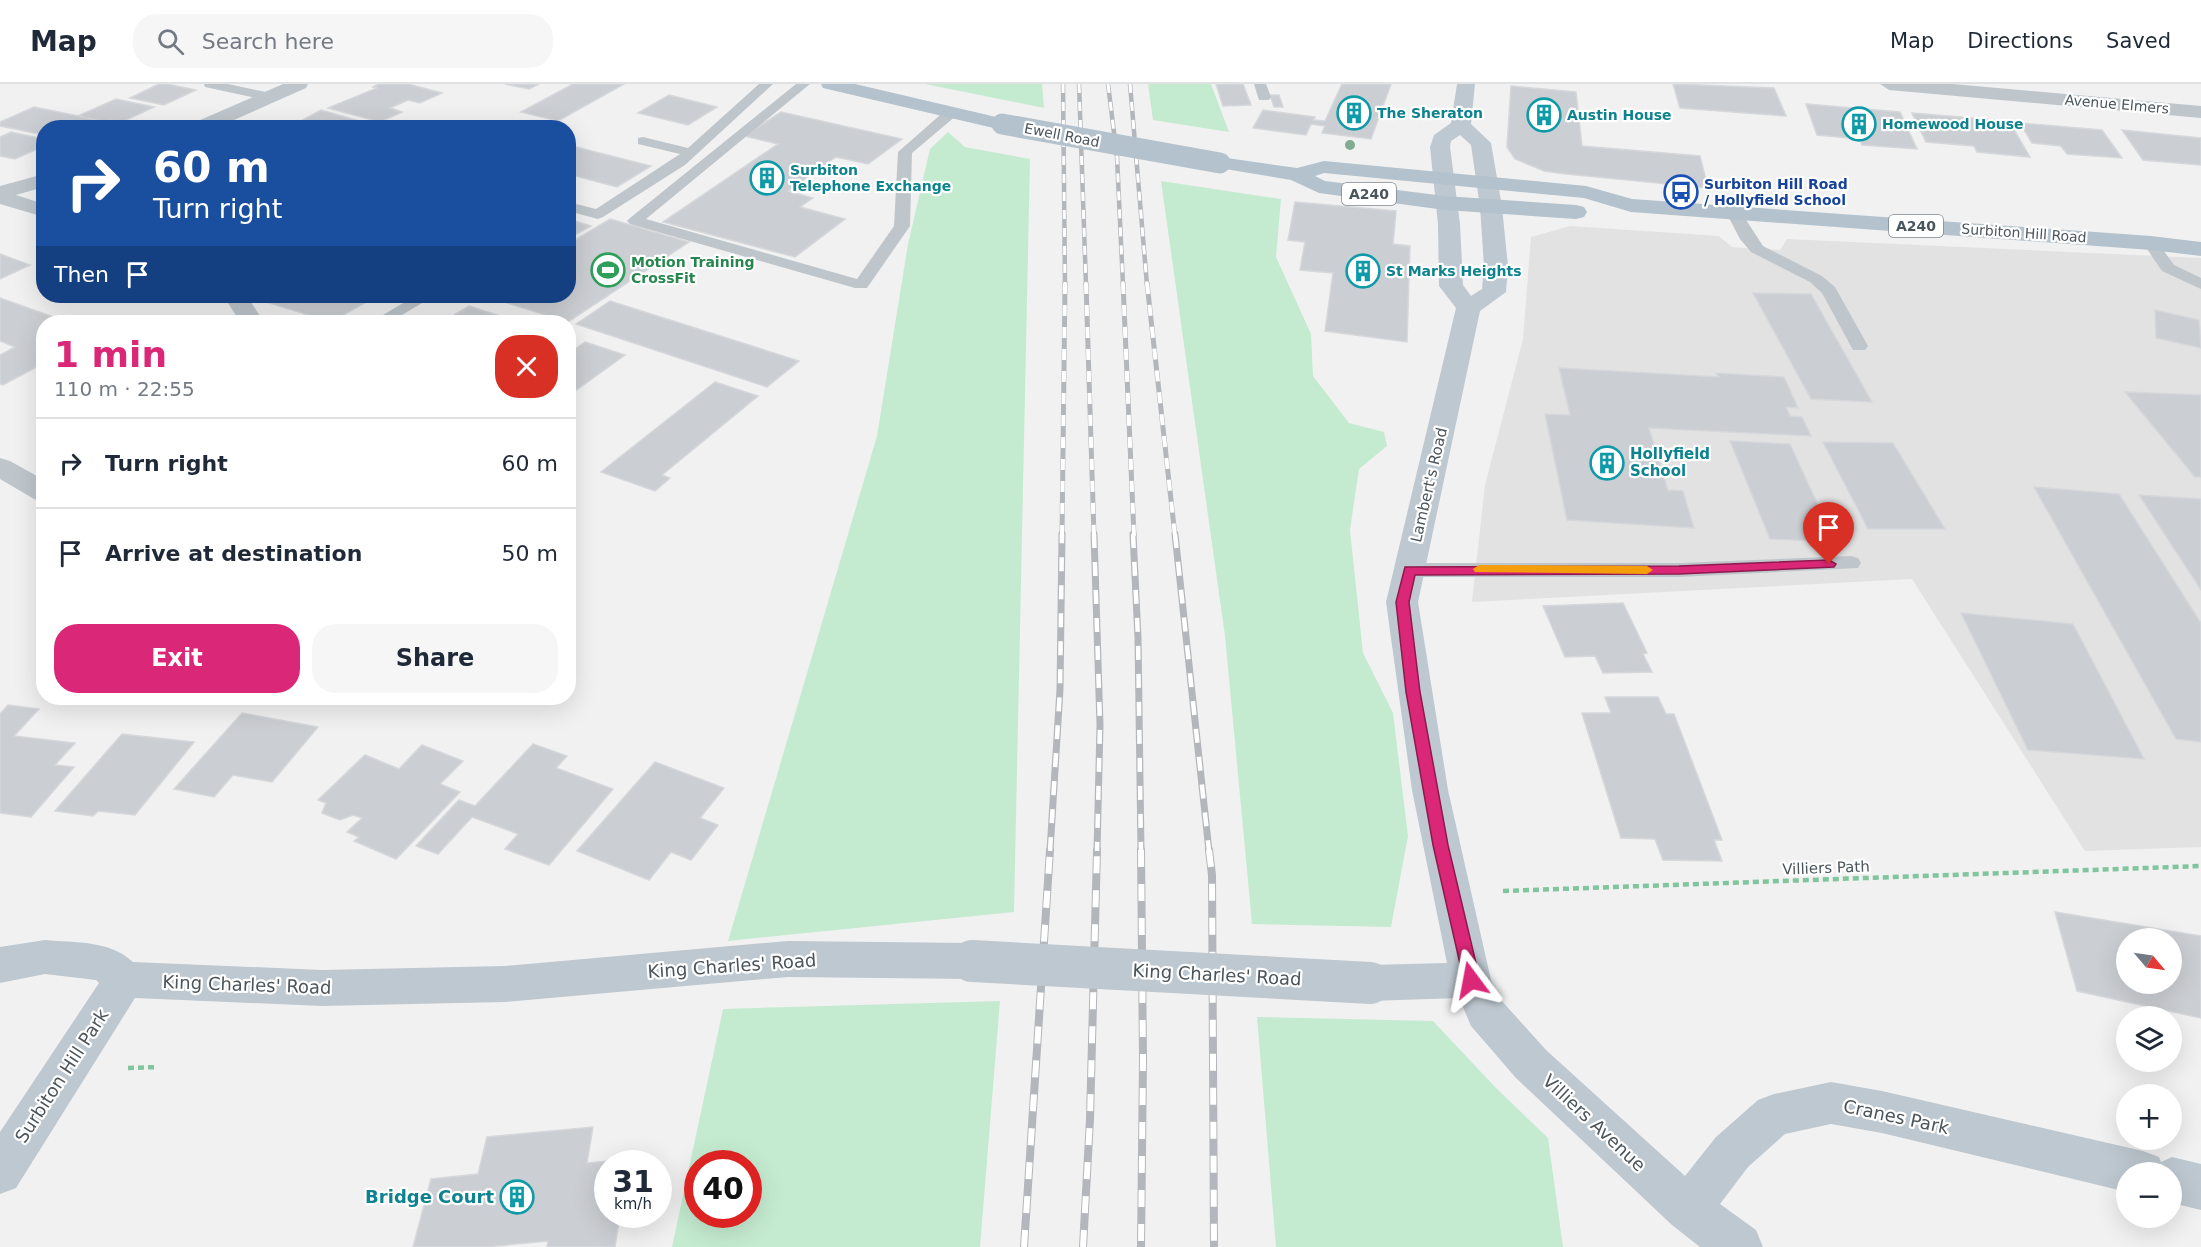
<!DOCTYPE html>
<meta charset="utf-8">
<style>
:root{--surface:#fff;--page:#f6f6f7;--text:#1f2937;--muted:#747a83;--line:#e0e1e3;--accent:#db2777}
body{margin:0;font-family:"DejaVu Sans",sans-serif;background:var(--page);color:var(--text);height:100vh;display:flex;flex-direction:column;font-size:22px;white-space:nowrap}
*{box-sizing:border-box;margin:0}
p{font-size:20px;color:var(--muted)}
.icon{flex:none;width:33px;height:33px;fill:none;stroke:currentColor;stroke-width:2;stroke-linecap:round;stroke-linejoin:round}
.map{position:relative;flex:1;overflow:hidden}
.sheet{position:absolute;left:36px;top:231px;width:540px;height:390px;display:flex;flex-direction:column;background:var(--surface);border-radius:24px;box-shadow:0 6px 24px #0002}
.sheet>*{flex:none}
.hud{position:absolute;left:36px;top:36px;width:540px;height:183px;border-radius:24px;box-shadow:0 6px 24px #0002;background:#1a4fa0;color:#fff;overflow:hidden}
.needle{width:39px;rotate:119deg}
.tools{position:absolute;left:2116px;top:844px;display:grid;gap:12px}
.tools a{display:grid;place-items:center;width:66px;height:66px;border-radius:50%;background:var(--surface);box-shadow:0 6px 24px #0002;font-size:30px}
.speed{position:absolute;left:594px;top:1066px;display:flex;gap:12px;font-size:30px;font-weight:700;text-align:center}
.speed>*{display:grid;place-content:center;width:78px;height:78px;border-radius:50%;background:var(--surface);box-shadow:0 6px 24px #0002;line-height:1}
.speed small{font-size:15px;font-weight:400}
.speed .limit{border:9px solid #d22;background:#fff;color:#111}
.pin{position:absolute;display:grid;place-items:center;width:51px;height:51px;color:#fff;margin:-62px -26px;border-radius:50% 50% 50% 0;rotate:-45deg;box-shadow:0 0 6px #0007}
.pin .icon{rotate:45deg}
.me{position:absolute;width:66px;margin:-33px;rotate:347deg;stroke-linejoin:round;filter:drop-shadow(0 0 4px #0008)}
.turn{display:flex;align-items:center;gap:21px;height:126px;padding:0 18px;font-size:27px}
.turn .icon{width:78px;height:78px;stroke-width:2.5}
.turn b{display:block;font-size:42px;line-height:51px}
.then{display:flex;align-items:center;height:57px;padding:0 18px;background:#0003;gap:12px;font-size:22px}
.round{display:grid;place-items:center;flex:none;width:63px;height:63px;border-radius:24px;background:var(--page)}
.overview{display:flex;align-items:center;justify-content:space-between;height:102px;padding:0 18px}
h1{font-size:36px;font-weight:700;line-height:45px;color:var(--accent)}
.button{display:flex;gap:12px;margin-top:auto;padding:12px 18px}
.button a{flex:1;height:69px;border-radius:24px;background:var(--accent);color:#fff;font-size:24px;font-weight:700;line-height:69px;text-align:center}
.button a+a{background:var(--page);color:var(--text)}
ul{padding:0;list-style:none}
li{display:flex;align-items:center;gap:18px;height:90px;padding:0 18px;border-top:2px solid var(--line)}
li div{flex:1}
li b{display:block;font-size:22px}
li em{font-style:normal}
header{display:flex;align-items:center;gap:36px;box-sizing:border-box;height:84px;padding:0 30px;background:var(--surface);border-bottom:2px solid var(--line)}
header strong{font-size:28px}
nav{display:flex;gap:33px;margin-inline-start:auto;font-size:21px}
.search{width:420px;height:54px;background:var(--page);display:flex;align-items:center;gap:15px;box-sizing:border-box;padding:0 21px;border-radius:24px;color:var(--muted);font-size:22px}
.map>svg:first-child{display:block}
</style>
<header>
<strong>Map</strong>
<div class="search"><svg class="icon" aria-label="search" viewBox="0 0 24 24"><circle cx="10" cy="10" r="6"/><path d="M15 15l6 6"/></svg>Search here</div>
<nav><a>Map</a><a>Directions</a><a>Saved</a></nav>
</header>
<div class="map">
<svg width="2201" height="1163" viewBox="0 0 2201 1163">
<rect width="100%" height="100%" fill="#f2f1f1"/>
<path fill="#e3e2e2" d="M1570 142 1719 152 1732 163 1757 165 1780 166 1787 155 2201 174V763L2085 767 1912 495 1472 518 1485 401 1523 255 1531 153Z"/>
<g fill="#c4ebd0" fill-rule="evenodd">
<path d="M925 0H1042L1044 24Z"/>
<path d="M1148 0H1211L1229 48 1153 36Z"/>
<path d="M948 48 965 63 1030 75 1014 828 728 857 877 352 908 160 930 65Z"/>
<path d="M1161 97 1281 115 1276 173 1311 250 1313 292 1349 339 1384 348 1387 362 1359 385 1350 446 1363 569 1393 629 1408 752 1391 843 1252 840 1225 552Z"/>
<path d="M1000 917 980 1163H672L723 925ZM698 1080H748V1131H698Z"/>
<path d="M1257 933 1433 937 1497 1005 1548 1054 1563 1163H1276Z"/>
</g>
<g fill="#cbced2" stroke="#d5d7db" stroke-width="1.5" fill-rule="evenodd">
<path d="M159 0H167L196 6 164 21 130 14Z"/>
<path d="M379 0H408L442 9 420 19 408 16 390 24 402 28 380 38 328 24 377 4 373 3Z"/>
<path d="M505 0H539L529 5Z"/>
<path d="M573 0H624L558 37 521 28Z"/>
<path d="M1216 0H1243L1251 21 1223 22Z"/>
<path d="M1342 0H1391L1371 55 1322 49 1325 42 1311 40 1306 51 1253 44 1263 26 1315 33 1313 36 1325 37Z"/>
<path d="M1673 0 1774 4 1786 32 1680 24Z"/>
<path d="M1511 2 1576 8 1582 62 1700 72 1708 104 1566 90 1544 87 1515 75 1507 63Z"/>
<path d="M669 11 717 23 688 41 638 29Z"/>
<path d="M1270 11H1279L1283 23H1274Z"/>
<path d="M116 15 154 23 122 38 111 36 105 38 78 32Z"/>
<path d="M1806 20 1900 28 1917 65 1862 61 1860 55 1817 51Z"/>
<path d="M34 23 78 32 105 38 95 44H44V51L0 42V38Z"/>
<path d="M321 26 373 41 368 44H288Z"/>
<path d="M781 28 902 55 868 80 836 73 788 107 813 114 800 123 845 135 795 173 663 138 778 60 744 52Z"/>
<path d="M1912 29 2009 37 2030 73 1977 68 1974 62 1926 58Z"/>
<path d="M2020 39 2102 46 2122 74 2067 70 2061 62 2032 59Z"/>
<path d="M2122 46 2201 54V81L2143 76Z"/>
<path d="M11 48 44 55V62L15 75 0 72V53Z"/>
<path d="M568 61 651 82 617 103 568 90Z"/>
<path d="M1295 118 1396 127 1393 160 1410 162 1407 258 1325 247 1333 189 1300 186 1305 158 1288 156Z"/>
<path d="M568 135 591 142 568 155Z"/>
<path d="M610 135 689 158 568 238 485 212H568V160Z"/>
<path d="M0 170 30 181 0 195Z"/>
<path d="M1753 209 1811 210 1872 318 1811 315Z"/>
<path d="M247 212H377L331 238Z"/>
<path d="M0 214 59 235 54 238H44V279L3 301 0 300V271L15 263 0 257Z"/>
<path d="M610 217 799 277 767 303 576 240Z"/>
<path d="M469 222 506 234 499 238H442Z"/>
<path d="M2155 226 2199 236 2201 264 2156 254Z"/>
<path d="M585 258 625 271 568 312V270Z"/>
<path d="M1559 284 1719 293 1716 289 1784 293 1798 324 1786 323 1790 332 1802 333 1811 352 1649 344 1668 406 1683 407 1694 444 1567 436 1545 330 1570 331Z"/>
<path d="M715 298 758 312 662 391 670 394 655 407 601 388Z"/>
<path d="M2125 308 2201 311V393H2195Z"/>
<path d="M1730 357 1790 360 1835 458 1770 455Z"/>
<path d="M1823 358 1893 359 1945 445H1868Z"/>
<path d="M2034 403 2119 410 2201 539V658L2176 655Z"/>
<path d="M2139 411 2201 415V506Z"/>
<path d="M1623 519 1647 569 1643 570 1652 588 1603 589 1595 572 1565 573 1543 522Z"/>
<path d="M1961 529 2073 540 2144 675 2028 666Z"/>
<path d="M1605 613H1658L1666 630H1674L1722 756H1714L1722 777 1663 776 1655 755 1621 754 1582 629H1611Z"/>
<path d="M8 621 39 625 14 652 75 659 55 681 74 683 31 733 0 729V630Z"/>
<path d="M242 629 318 643 272 698 233 691 214 713 174 705Z"/>
<path d="M122 650 194 658 135 731 98 727 93 732 55 727Z"/>
<path d="M533 660 567 672 556 684 613 705 549 781 505 765 518 750 472 733 438 770 416 762 459 716 475 722Z"/>
<path d="M422 661 463 677 440 700 460 708 396 775 354 757 359 753 347 748 362 734 353 731 340 736 322 729 326 719 318 716 365 671 399 685Z"/>
<path d="M655 678 724 704 700 734 718 741 691 776 671 768 649 796 577 767Z"/>
<path d="M2055 828 2201 852V934L2077 907ZM2127 855H2172V900H2127Z"/>
<path d="M593 1043 587 1079 629 1075 628 1080H608V1131H620L615 1163H547L548 1157 486 1163H413L431 1095 478 1090 487 1053Z"/>
</g>
<g fill="none" stroke-linecap="round" stroke-linejoin="round">
<g stroke="#80c59d" stroke-width="4.5" stroke-dasharray="6 4" stroke-linecap="butt">
<path d="M1503 807 2201 782"/>
<path d="M128 984 158 983"/>
</g>
<g fill="#bec6cb" fill-rule="evenodd">
<path d="M204 0H228L275 10 277 13 270 17 205 3Z"/>
<path d="M759 0H773L685 81 603 133 598 135 568 127V118L596 125 680 70 638 60V54L643 53 688 64Z"/>
<path d="M796 0H810L646 135 857 195 894 142 898 68 947 25H957V31L912 69 910 142 867 204H855L630 140 627 137 630 134Z"/>
<path d="M1254 0H1266L1271 13 1269 16H1259Z"/>
<path d="M1734 123 1739 125 1763 162 1822 192 1835 203 1868 262 1865 266H1853L1822 209 1810 198 1751 168 1740 155 1726 128Z"/>
<path d="M2151 154 2156 156 2174 181 2201 194V205L2162 187 2143 159Z"/>
<path d="M415 212H434L390 238H371Z"/>
<path d="M1851 472 1858 474 1861 479 1858 484 1679 493H1409L1402 491 1399 486 1402 481 1409 479H1679Z"/>
</g>
<g fill="#bec6cb" fill-rule="evenodd">
<path d="M283 0H308L306 4 216 44H188L191 40Z"/>
<path d="M1880 0H1953L2201 22V34L1889 6Z"/>
<path d="M44 90V103L16 111 44 120V133L0 120V102Z"/>
<path d="M217 212H247L264 238H240L228 219 220 217Z"/>
<path d="M0 374 10 377 44 396V418L34 415 0 395Z"/>
</g>
<g fill="#bec8d0" fill-rule="evenodd">
<path d="M1457 0H1475L1471 40 1491 59 1502 123 1508 182 1506 208 1480 227 1418 518 1448 706 1491 896 1501 916 1546 966 1685 1092 1716 1053 1758 1016 1774 1010 1831 998 1882 1007 2143 1067 2159 1073 2161 1078 2172 1073 2201 1080V1126L2172 1119V1089H2127V1108L1882 1049 1831 1040 1785 1050 1748 1083 1720 1120 1756 1146 1763 1163H1700L1672 1141 1516 994 1471 942 1459 914 1370 917 1356 912 1350 899 1356 886 1370 881 1447 879 1412 706 1386 518 1456 224 1439 202 1438 140 1430 63 1434 51 1451 39ZM1460 51 1471 61 1480 123 1484 182 1482 205 1471 212 1463 201 1460 140 1450 63 1451 57Z"/>
<path d="M45 856C77 859 109 856 133 878L322 886 505 882 788 857 972 859 986 865 992 877 986 889 972 895 788 893 505 918 322 922 135 914 16 1104 0 1110V1048L99 899 96 896 45 890 0 899V863Z"/>
</g>
<g fill="#b3c2cc" fill-rule="evenodd">
<path d="M821 0H855L1009 36 1012 40 1009 44 1002 46 823 4Z"/>
<path d="M1220 73 1297 84 1324 77 1586 102 1632 115 2151 152 2201 158V172L2151 166 1631 128 1584 114 1324 89 1315 92 1325 97 1445 112 1576 121 1584 123 1587 128 1584 133 1576 135 1445 126 1319 109 1291 96 1213 83 1210 79 1213 75Z"/>
</g>
<defs>
<g id="rail-far3">
<path d="M1063 0 1065 201"/>
<path d="M1079 0 1086 201"/>
<path d="M1108 0 1117 73 1123 201"/>
<path d="M1130 0 1147 201"/>
</g>
<g id="rail-far2">
<path d="M1086 199 1094 452"/>
<path d="M1123 199 1134 452"/>
<path d="M1147 199 1175 452"/>
<path d="M1062 452 1065 199"/>
</g>
<g id="rail-far1">
<path d="M1094 450 1100 641 1097 767"/>
<path d="M1133 450 1138 554 1141 767"/>
<path d="M1175 450 1209 767"/>
<path d="M1050 767 1060 605 1062 450"/>
</g>
<g id="rail">
<path d="M1141 766 1143 976 1141 1163"/>
<path d="M1209 766 1212 791 1214 1163"/>
<path d="M1024 1163 1050 766"/>
<path d="M1083 1163 1090 1035 1097 766"/>
</g>
</defs>
<use href="#rail-far3" stroke="#b3b6ba" stroke-width="4.5"/>
<use href="#rail-far2" stroke="#b3b6ba" stroke-width="5"/>
<use href="#rail-far1" stroke="#b3b6ba" stroke-width="7"/>
<use href="#rail" stroke="#b3b6ba" stroke-width="8"/>
<use href="#rail-far3" stroke="#fff" stroke-width="3" stroke-dasharray="9" stroke-linecap="butt"/>
<use href="#rail-far2" stroke="#fff" stroke-width="4" stroke-dasharray="11" stroke-linecap="butt"/>
<use href="#rail-far1" stroke="#fff" stroke-width="4.5" stroke-dasharray="14" stroke-linecap="butt"/>
<use href="#rail" stroke="#fff" stroke-width="6" stroke-dasharray="17" stroke-linecap="butt"/>
<path stroke="#bec8d0" stroke-width="42" d="M972 877 1370 899"/>
<path stroke="#b3c2cc" stroke-width="21" d="M1002 40 1220 79"/>
</g>
<circle fill="#80ad92" cx="1350" cy="61" r="5"/>
<path fill="#db2777" stroke="#8e194d" stroke-width="1.5" d="M1829 476 1836 480 1834 483 1679 490 1415 491 1409 518 1420 608 1448 761 1480 896 1477 902 1471 904 1465 902 1433 761 1406 608 1396 518 1405 483 1679 482Z"/>
<path fill="#f59e0b" d="M1479 481 1647 482 1653 486 1647 490 1475 488 1473 485Z"/>
<defs>
<symbol id="building-ring" viewBox="-11 -11 22 22"><circle r="9.5" fill="#fff" stroke="#0f9aa8" stroke-width="1.5"/><path d="M-4-6H4V6H1V3H-1V6H-4ZM-2.5-4.3h1.7v1.8h-1.7ZM.8-4.3h1.7v1.8H.8ZM-2.5-1h1.7V.8h-1.7ZM.8-1h1.7V.8H.8Z" fill="#0f9aa8"/></symbol>
<symbol id="bus-ring" viewBox="-11 -11 22 22"><circle r="9.5" fill="#fff" stroke="#1a4fb4" stroke-width="1.5"/><path d="M-5-6H5V4H4V6H2V4H-2V6H-4V4H-5ZM-3.5-4V0h7V-4ZM-3.5 1.2v1.5H-2V1.2ZM2 1.2v1.5H3.5V1.2Z" fill="#1a4fb4"/></symbol>
<symbol id="stadium-ring" viewBox="-11 -11 22 22"><circle r="9.5" fill="#fff" stroke="#2e9e5b" stroke-width="1.5"/><path d="M0-5a6.5 5 0 1 0 0 10a6.5 5 0 1 0 0-10ZM-3.5-1.8h7v3.6h-7Z" fill="#2e9e5b"/></symbol>
</defs>
<g fill-rule="evenodd">
<use href="#building-ring" x="1335" y="10" width="38" height="38"/>
<use href="#building-ring" x="1525" y="12" width="38" height="38"/>
<use href="#building-ring" x="1840" y="21" width="38" height="38"/>
<use href="#building-ring" x="748" y="75" width="38" height="38"/>
<use href="#bus-ring" x="1662" y="89" width="38" height="38"/>
<use href="#stadium-ring" x="589" y="167" width="38" height="38"/>
<use href="#building-ring" x="1344" y="168" width="38" height="38"/>
<use href="#building-ring" x="1588" y="360" width="38" height="38"/>
<use href="#building-ring" x="498" y="1094" width="38" height="38"/>
</g>
<g text-anchor="middle" stroke-width="4.5" stroke-linejoin="round" paint-order="stroke">
<g font-size="14" fill="#4a555c" stroke="#fff">
<text transform="translate(2117 20) rotate(5)" y="5">Avenue Elmers</text>
<text transform="translate(1062 51) rotate(11)" y="5">Ewell Road</text>
<text transform="translate(2024 149) rotate(4)" y="5">Surbiton Hill Road</text>
</g>
<g font-size="14" font-weight="bold" fill="#0d838f" stroke="#fff" text-anchor="start">
<text x="1377" y="34">The Sheraton</text>
<text x="1567" y="36">Austin House</text>
<text x="1882" y="45">Homewood House</text>
<text x="790" y="91">Surbiton<tspan x="790" dy="16">Telephone Exchange</tspan></text>
<text x="1386" y="192">St Marks Heights</text>
</g>
<g font-size="14" font-weight="bold" fill="#164399" stroke="#fff" text-anchor="start">
<text x="1704" y="105">Surbiton Hill Road<tspan x="1704" dy="16">/ Hollyfield School</tspan></text>
</g>
<g fill="#fff" stroke="#80888d" stroke-width="1.5">
<rect x="1342" y="99" width="54" height="22" rx="4.5"/>
<rect x="1889" y="131" width="54" height="22" rx="4.5"/>
</g>
<g font-size="14" font-weight="bold" fill="#4a555c">
<text x="1369" y="115">A240</text>
<text x="1916" y="147">A240</text>
</g>
<g font-size="14" font-weight="bold" fill="#27864d" stroke="#fff" text-anchor="start">
<text x="631" y="183">Motion Training<tspan x="631" dy="16">CrossFit</tspan></text>
</g>
<g font-size="15" font-weight="bold" fill="#0d838f" stroke="#fff" text-anchor="start">
<text x="1630" y="375">Hollyfield<tspan x="1630" dy="17">School</tspan></text>
</g>
<g font-size="15" fill="#4a555c" stroke="#fff">
<text transform="translate(1429 401) rotate(-77)" y="5">Lambert's Road</text>
<text transform="translate(1826 784) rotate(-2)" y="5">Villiers Path</text>
</g>
<g font-size="18" fill="#4a555c" stroke="#fff">
<text transform="translate(732 882) rotate(-4)" y="6">King Charles' Road</text>
<text transform="translate(1217 891) rotate(3)" y="6">King Charles' Road</text>
<text transform="translate(247 901) rotate(2)" y="6">King Charles' Road</text>
<text transform="translate(62 992) rotate(-57)" y="6">Surbiton Hill Park</text>
<text transform="translate(1896 1033) rotate(12)" y="6">Cranes Park</text>
<text transform="translate(1594 1039) rotate(43)" y="6">Villiers Avenue</text>
</g>
<g font-size="18" font-weight="bold" fill="#0d838f" stroke="#fff" text-anchor="end">
<text x="494" y="1119">Bridge Court</text>
</g>
</g>
</svg>
<div class="tools">
<a><svg class="needle" viewBox="-14 -14 28 28"><path d="M0-13l5 13h-10z" fill="#e53935"/><path d="M0 13l5-13h-10z" fill="#747a83"/></svg></a>
<a><svg class="icon" aria-label="layers" viewBox="0 0 24 24"><path d="M12 4l9 5-9 5-9-5zM3 14l9 5 9-5"/></svg></a>
<a>+</a>
<a>−</a>
</div>
<div class="speed"><div>31<small>km/h</small></div><div class="limit">40</div></div>
<div class="pin" style="left:1829px;top:480px;background:#d93025"><svg class="icon" aria-label="arrive" viewBox="0 0 24 24"><path d="M6 21V4h12l-3 4 3 4H6"/></svg></div>
<svg class="me" style="left:1471px;top:896px" viewBox="-20 -20 40 40"><path d="M0-17L14 15 0 8-14 15z" fill="#db2777" stroke="#fff" stroke-width="4"/></svg>
<div class="hud">
<div class="turn"><svg class="icon" aria-label="right" viewBox="0 0 24 24"><path d="M7 20v-9h11M14 6l5 5-5 5"/></svg><div><b>60 m</b>Turn right</div></div>
<div class="then">Then<svg class="icon" aria-label="arrive" viewBox="0 0 24 24"><path d="M6 21V4h12l-3 4 3 4H6"/></svg></div>
</div>
<section class="sheet">
<div class="overview"><div><h1>1 min</h1><p>110 m · 22:55</p></div><a class="round" style="background:#d93025;color:#fff"><svg class="icon" aria-label="close" viewBox="0 0 24 24"><path d="M6 6l12 12M18 6L6 18"/></svg></a></div>
<ul>
<li><svg class="icon" aria-label="right" viewBox="0 0 24 24"><path d="M7 20v-9h11M14 6l5 5-5 5"/></svg><div><b>Turn right</b></div><em>60 m</em></li>
<li><svg class="icon" aria-label="arrive" viewBox="0 0 24 24"><path d="M6 21V4h12l-3 4 3 4H6"/></svg><div><b>Arrive at destination</b></div><em>50 m</em></li>
</ul>
<div class="button"><a>Exit</a><a>Share</a></div>
</section>
</div>
